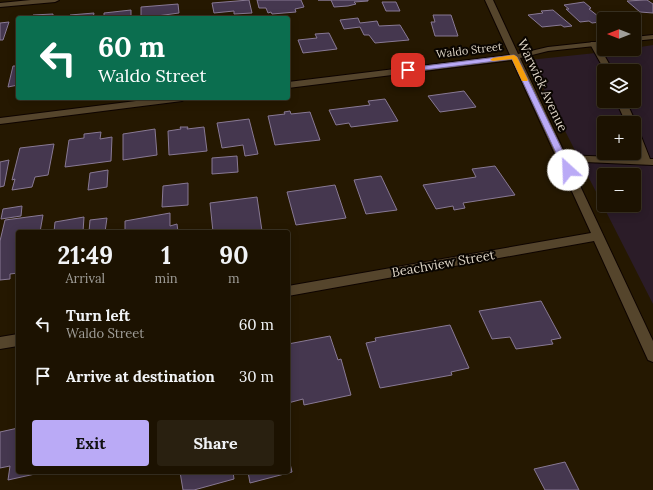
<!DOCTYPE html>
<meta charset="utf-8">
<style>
:root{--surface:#1c1201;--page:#292010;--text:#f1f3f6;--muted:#a09e99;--line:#3a3223;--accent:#baaaf6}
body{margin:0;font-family:Lora,serif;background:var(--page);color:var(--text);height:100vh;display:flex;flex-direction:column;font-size:15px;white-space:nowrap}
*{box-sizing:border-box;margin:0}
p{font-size:13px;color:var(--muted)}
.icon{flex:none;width:22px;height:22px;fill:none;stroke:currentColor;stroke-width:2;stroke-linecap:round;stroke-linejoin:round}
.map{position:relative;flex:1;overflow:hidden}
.side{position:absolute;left:16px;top:230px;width:274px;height:244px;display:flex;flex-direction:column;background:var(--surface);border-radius:4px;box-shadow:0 2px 10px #0003,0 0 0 1px var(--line)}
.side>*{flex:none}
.top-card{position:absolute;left:16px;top:16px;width:274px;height:84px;border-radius:4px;box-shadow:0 2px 10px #0003,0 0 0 1px var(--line);background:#0b6e4f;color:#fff;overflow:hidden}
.needle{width:26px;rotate:270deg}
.controls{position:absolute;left:597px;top:12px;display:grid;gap:8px}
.controls a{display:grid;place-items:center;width:44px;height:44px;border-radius:4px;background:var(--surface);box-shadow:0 2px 10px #0003,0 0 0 1px var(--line);font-size:20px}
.pin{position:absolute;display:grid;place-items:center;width:34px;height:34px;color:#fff;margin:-17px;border-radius:8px;box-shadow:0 2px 6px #0006}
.me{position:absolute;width:44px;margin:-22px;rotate:335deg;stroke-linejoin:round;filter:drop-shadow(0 0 3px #0008)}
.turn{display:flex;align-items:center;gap:14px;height:84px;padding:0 16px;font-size:18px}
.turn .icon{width:52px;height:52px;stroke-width:2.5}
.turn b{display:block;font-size:28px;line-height:34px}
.eta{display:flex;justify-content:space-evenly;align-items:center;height:68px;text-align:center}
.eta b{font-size:24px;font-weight:800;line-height:28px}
.primary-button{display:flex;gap:8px;margin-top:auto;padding:8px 16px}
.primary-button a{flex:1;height:46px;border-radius:4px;background:var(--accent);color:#111;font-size:16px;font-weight:800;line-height:46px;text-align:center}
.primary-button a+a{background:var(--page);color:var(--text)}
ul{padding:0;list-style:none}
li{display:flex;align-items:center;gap:12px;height:52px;padding:0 16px}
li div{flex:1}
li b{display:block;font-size:15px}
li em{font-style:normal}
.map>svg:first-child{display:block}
</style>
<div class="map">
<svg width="653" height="490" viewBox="0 0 653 490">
<rect width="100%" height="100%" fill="#251801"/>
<path fill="#2b1c28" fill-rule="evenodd" d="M653 45V304L529 60 634 49V48ZM604 71H634V101H604ZM604 123H634V153H604ZM604 175H634V205H604Z"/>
<g fill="#45374f" stroke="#887994">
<path d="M249 0 252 13 234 14V11L214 13 212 3Z"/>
<path d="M257 0H301L304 7 295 9 296 12 272 14 271 12 268 13 266 8H259Z"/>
<path d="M318 0H368V1L354 2 356 4 348 6 334 7 331 0Z"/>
<path d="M645 0H647L653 4V13L640 12 627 1Z"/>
<path d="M382 2H396L400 11H386Z"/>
<path d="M584 2 591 8 589 9 603 20H598L600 22 592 23 589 21 580 22 566 9H569L564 5Z"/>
<path d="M178 4 179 13 157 16V18H141V7Z"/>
<path d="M131 10V18H104V13Z"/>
<path d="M553 10 572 26 564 27 561 25 542 27 528 15 543 13 541 11Z"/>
<path d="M94 13 93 18H70V15Z"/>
<path d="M53 14V17H58V18H32L33 15Z"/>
<path d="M433 15H451L458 36H435L431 22H435Z"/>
<path d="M358 18 360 23 377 21 379 26 400 25 409 40 375 43 369 35H364L360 27 344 29 340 20Z"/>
<path d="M9 22 3 40H0V23Z"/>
<path d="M329 33 337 49 303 53 298 40 317 38 315 34Z"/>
<path d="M13 66H18V85L8 87Z"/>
<path d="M464 91 476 107 440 112 428 96Z"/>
<path d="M385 99 398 121 351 127 349 123 336 125 329 110 370 105 368 101Z"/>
<path d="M290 111 291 114 310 112 320 140 275 145 268 116 285 114 284 112Z"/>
<path d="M249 119 258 154 245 156 243 145 222 148 217 123Z"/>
<path d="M180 127H188L187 129 204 127 207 151 169 155 168 131 181 129Z"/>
<path d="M155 129 157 155 123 160V134Z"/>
<path d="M101 132 100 139 112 137 111 161 65 167 69 140 84 138V134Z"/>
<path d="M54 144 48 175 35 177 32 187 12 190 15 179 12 180 20 148Z"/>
<path d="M237 156 238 172 212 174V158Z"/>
<path d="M9 160 4 186 0 187V162Z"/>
<path d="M495 166 515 195 463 203 465 208 454 210 453 206 436 209 423 185 476 177 472 169Z"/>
<path d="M108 170 107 187 88 190 90 173Z"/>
<path d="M381 176 397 210 366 214 354 180Z"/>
<path d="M188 183V205L162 207 163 186Z"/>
<path d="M335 185 346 218 296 225 287 192Z"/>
<path d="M257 197 262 231 213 232 210 203Z"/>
<path d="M22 206 21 216 1 219 3 209Z"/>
<path d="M170 213V226L177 224 178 232H125V221Z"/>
<path d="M43 215 40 232H18V273L10 274V279L0 280V241L5 220Z"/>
<path d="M84 217 83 232H54L55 222Z"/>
<path d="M107 218 105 232H89L90 220Z"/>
<path d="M541 301 561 338 551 340 553 344 516 349 510 337 492 339 479 311Z"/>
<path d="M450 325 469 368 451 372 452 375 380 388 366 343 376 341 375 338Z"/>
<path d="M330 336 338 360 341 359 351 395 304 405 303 399 288 403V344Z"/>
<path d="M18 428V472H44L8 480 10 466 0 468V432Z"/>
<path d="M288 455 292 472 250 483 248 472H288Z"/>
<path d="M565 462 579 490H545L534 469Z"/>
<path d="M180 472H233L234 479 194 490H183Z"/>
</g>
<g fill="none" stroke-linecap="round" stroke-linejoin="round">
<defs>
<g id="lane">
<path d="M591 42H597L613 71H605L590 44Z"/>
<path d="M616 101H626L636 123 634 125V123H626Z"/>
<path d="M634 128 639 131 650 159H653V165L562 161 557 158 562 155 640 158 634 143Z"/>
</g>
<g id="street">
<path d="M31 0H59L55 2 0 7V3Z"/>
<path d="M485 0H493L518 54 548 47 604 41V45L548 51 520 58 653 341V362L648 360 594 241 288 296V286L591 233 512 60 288 88V82L510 55Z"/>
<path d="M653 35V39L634 41V37Z"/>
<path d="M160 98H187L182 101 0 124V118Z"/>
<path d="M18 334V346L0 349V337Z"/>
</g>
</defs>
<use href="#lane" stroke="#0e0400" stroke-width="2"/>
<use href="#street" stroke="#0e0400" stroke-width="2"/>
<use href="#lane" fill="#55452c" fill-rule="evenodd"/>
<use href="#street" fill="#55452c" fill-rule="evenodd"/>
</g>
<path fill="#baaaf6" stroke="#796ea0" d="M514 55 517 57 572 170 571 172H565L564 170 512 59 408 72 405 70 408 68Z"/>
<path fill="#f59e0b" d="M514 55 517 57 528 80 527 81H522L512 59 493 61 490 60 493 58Z"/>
<g text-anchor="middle" stroke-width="4" stroke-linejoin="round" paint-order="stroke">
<g font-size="11" fill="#ded5c6" stroke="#0a0500">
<text transform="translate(469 50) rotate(-7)" y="4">Waldo Street</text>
</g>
<g font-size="13" fill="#ded5c6" stroke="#0a0500">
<text transform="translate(543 85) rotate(65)" y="5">Warwick Avenue</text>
<text transform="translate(443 263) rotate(-10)" y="5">Beachview Street</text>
</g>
</g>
</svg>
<div class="controls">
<a><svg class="needle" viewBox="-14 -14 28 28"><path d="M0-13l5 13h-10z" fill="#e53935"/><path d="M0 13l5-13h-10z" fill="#a09e99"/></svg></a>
<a><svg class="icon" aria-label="layers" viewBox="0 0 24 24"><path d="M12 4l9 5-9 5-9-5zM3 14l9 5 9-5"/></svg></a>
<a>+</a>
<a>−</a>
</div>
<div class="pin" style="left:408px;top:70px;background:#d93025"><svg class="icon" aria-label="arrive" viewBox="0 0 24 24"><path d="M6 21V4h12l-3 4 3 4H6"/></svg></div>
<svg class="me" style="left:568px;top:170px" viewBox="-20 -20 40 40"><circle r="19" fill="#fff"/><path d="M0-13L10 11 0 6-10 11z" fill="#baaaf6"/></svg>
<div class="top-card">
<div class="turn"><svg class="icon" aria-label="left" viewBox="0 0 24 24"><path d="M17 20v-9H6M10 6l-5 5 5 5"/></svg><div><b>60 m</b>Waldo Street</div></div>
</div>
<section class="side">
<div class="eta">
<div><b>21:49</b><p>Arrival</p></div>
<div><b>1</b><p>min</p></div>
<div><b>90</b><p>m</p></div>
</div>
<ul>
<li><svg class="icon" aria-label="left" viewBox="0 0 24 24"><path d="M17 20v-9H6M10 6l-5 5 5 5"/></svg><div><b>Turn left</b><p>Waldo Street</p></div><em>60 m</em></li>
<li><svg class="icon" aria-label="arrive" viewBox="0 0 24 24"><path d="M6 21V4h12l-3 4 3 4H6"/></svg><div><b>Arrive at destination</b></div><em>30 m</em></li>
</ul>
<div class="primary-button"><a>Exit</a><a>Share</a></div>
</section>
</div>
